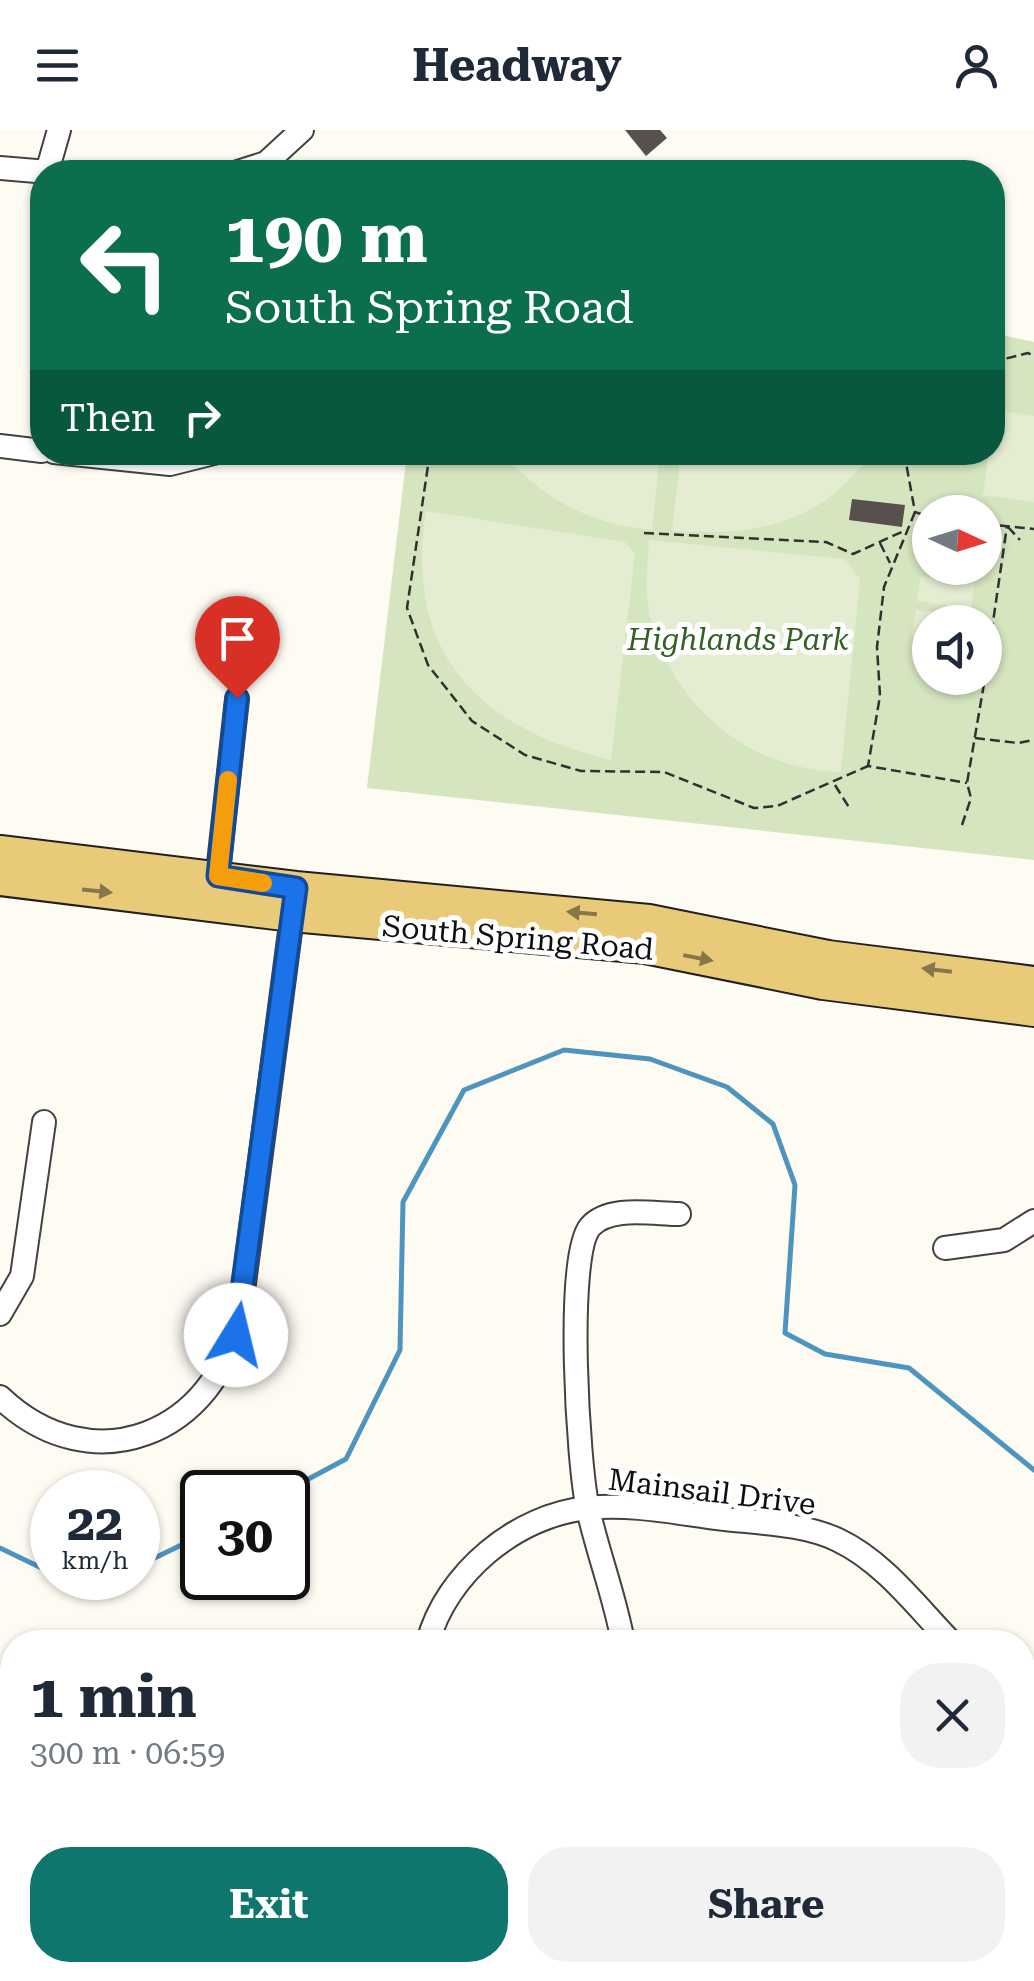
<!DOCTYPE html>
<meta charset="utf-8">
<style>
:root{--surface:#fff;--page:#f2f2f3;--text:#1f2937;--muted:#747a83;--accent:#0f766e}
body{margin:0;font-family:"Roboto Serif",serif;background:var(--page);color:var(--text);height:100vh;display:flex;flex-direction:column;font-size:38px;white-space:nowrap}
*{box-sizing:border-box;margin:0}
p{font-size:32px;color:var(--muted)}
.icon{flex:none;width:55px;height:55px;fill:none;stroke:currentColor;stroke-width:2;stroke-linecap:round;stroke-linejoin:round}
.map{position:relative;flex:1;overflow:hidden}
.drawer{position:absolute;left:0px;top:1500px;width:1035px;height:352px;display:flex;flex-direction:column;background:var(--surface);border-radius:40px 40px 0 0;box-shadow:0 2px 8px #0004}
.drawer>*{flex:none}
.top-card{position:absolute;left:30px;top:30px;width:975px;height:305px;border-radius:40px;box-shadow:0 2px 8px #0004;background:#0b6e4f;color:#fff;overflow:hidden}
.needle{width:65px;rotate:94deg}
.controls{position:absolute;left:912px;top:365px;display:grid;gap:20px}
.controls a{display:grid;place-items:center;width:90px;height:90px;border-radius:50%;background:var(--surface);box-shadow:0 2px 8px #0004;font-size:50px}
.speed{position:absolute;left:30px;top:1340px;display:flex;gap:20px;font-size:50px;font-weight:700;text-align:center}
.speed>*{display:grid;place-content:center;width:130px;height:130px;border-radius:50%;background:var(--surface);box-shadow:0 2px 8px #0004;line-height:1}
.speed small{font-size:25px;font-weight:400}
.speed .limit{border:5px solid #111;border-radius:15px;background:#fff;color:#111}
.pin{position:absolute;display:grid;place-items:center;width:85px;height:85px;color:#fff;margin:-102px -42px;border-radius:50% 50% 50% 0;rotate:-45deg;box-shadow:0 0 10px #0007}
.pin .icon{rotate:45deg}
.me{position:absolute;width:110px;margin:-55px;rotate:9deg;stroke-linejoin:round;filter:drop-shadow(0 0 8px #0008)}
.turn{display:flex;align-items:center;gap:35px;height:210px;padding:0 30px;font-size:45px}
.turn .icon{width:130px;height:130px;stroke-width:2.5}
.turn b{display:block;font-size:70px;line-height:85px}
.then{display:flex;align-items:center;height:95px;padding:0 30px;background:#0003;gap:20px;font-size:38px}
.round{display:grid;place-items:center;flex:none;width:105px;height:105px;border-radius:40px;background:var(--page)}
.head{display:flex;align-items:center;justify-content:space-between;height:170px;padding:0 30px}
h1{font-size:60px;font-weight:700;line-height:75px}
.button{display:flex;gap:20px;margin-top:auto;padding:20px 30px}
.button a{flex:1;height:115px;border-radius:40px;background:var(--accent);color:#fff;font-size:40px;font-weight:700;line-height:115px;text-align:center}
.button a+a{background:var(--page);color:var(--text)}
header{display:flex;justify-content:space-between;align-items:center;height:130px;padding:0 30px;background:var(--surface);font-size:45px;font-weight:700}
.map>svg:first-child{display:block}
</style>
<header><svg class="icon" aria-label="menu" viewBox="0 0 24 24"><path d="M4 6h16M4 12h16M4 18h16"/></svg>Headway<svg class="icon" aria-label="person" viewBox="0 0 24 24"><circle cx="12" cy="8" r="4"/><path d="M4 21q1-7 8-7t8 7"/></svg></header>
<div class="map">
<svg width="1034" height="1851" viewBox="0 0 1034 1851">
<rect width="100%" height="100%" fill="#fefbf3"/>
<path fill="#d4e5c0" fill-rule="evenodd" d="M993 203 1034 212V730L367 658 407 323 992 322ZM930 382H985V438H930ZM930 492H985V548H930Z"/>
<g fill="#e4edd1">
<path d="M995 280 1034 286V372L983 365Z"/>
<path d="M503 323H660L652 400C589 394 544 370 503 323Z"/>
<path d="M681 323V322L871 323C820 396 755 406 672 401Z"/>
<path d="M426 381 625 412 635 424 611 630C479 599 403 523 426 381Z"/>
<path d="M649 410 845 429 860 449 841 642C752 640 677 580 652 495 644 467 647 439 649 410Z"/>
<path d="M921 446 975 453 971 479 917 471Z"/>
<path d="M916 480 971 487V492H930V509L912 506Z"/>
</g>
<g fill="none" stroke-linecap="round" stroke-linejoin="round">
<g stroke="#4d94be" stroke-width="5">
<path d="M284 1362 346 1329 400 1220 403 1072 464 960 564 920 650 929 727 957 773 994 795 1055 785 1203 825 1224 909 1238 1034 1340"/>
<path d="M0 1418 52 1443"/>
<path d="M138 1436 202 1405"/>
<path d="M62 1448 88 1460 114 1448"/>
</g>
</g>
<g fill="#57504d">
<path d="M625 0H660L667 8 646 26Z"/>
<path d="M852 369 905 375 902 397 849 390Z"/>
</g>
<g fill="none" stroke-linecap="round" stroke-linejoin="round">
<defs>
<g id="minor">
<path d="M0 38 48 42"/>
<path d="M47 42 59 0"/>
<path d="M238 42 266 33 302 0"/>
<path d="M0 316 42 321"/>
<path d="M54 322 170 334 218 322"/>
<path d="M216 761 237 569"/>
<path d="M945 1118 1004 1110 1034 1091"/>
<path d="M0 1184 22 1146 44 992"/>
<path d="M0 1267C92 1355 217 1304 240 1184L294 771"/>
<path d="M428 1512C446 1444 516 1385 588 1378 633 1373 681 1384 725 1389 761 1393 805 1394 838 1410 884 1432 916 1476 951 1512"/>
<path d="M623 1512C615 1467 598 1424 588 1379 578 1336 565 1127 590 1097 609 1075 653 1084 679 1084"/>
<path d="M1022 1589 1034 1602"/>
<path d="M0 1635 12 1643"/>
<path d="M989 1840 1007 1851"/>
<path d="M157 1851 160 1840"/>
<path d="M378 1851 379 1840"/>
<path d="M810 1851 811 1840"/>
</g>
<g id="major">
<path d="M0 721 296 757 649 790 828 826 1034 852"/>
<path d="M0 750 292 786 645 818 823 854 1034 881"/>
</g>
</defs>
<use href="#minor" stroke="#424242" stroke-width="26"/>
<use href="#major" stroke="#202020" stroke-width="34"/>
<g stroke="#313131" stroke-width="2.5" stroke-dasharray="10 5" stroke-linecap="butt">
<path d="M992 232 1028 223 1034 226"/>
<path d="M430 322 407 478 428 535 472 591 525 625 581 641 664 642 754 678 777 676 868 636"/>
<path d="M904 322 915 382 930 387"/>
<path d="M915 382 884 457 877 517 880 566 868 636 967 653"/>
<path d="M985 394 1034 399"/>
<path d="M1008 397 1020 410"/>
<path d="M644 403 826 412 853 424 906 400"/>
<path d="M880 413 890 433"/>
<path d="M985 547 1007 396"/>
<path d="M975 608 1018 613 1034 610"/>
<path d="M835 655 850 679"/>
<path d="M962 695 971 668 967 653 985 548"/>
</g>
<use href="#minor" stroke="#fff" stroke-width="22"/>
<use href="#major" stroke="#e9ca78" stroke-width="30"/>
</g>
<defs><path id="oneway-solid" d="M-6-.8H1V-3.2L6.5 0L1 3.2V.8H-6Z" transform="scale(2.5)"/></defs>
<g fill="#877649">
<use href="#oneway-solid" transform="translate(97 761) rotate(6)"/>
<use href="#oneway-solid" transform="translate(582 783) rotate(-175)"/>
<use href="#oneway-solid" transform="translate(698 828) rotate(11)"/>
<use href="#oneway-solid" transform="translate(937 840) rotate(-173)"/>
</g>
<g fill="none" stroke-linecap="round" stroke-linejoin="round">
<defs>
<path id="route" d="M236 1205 296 758 218 746 237 568"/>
</defs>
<use href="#route" stroke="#114b97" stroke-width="25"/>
<use href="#route" stroke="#1a73e8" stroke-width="18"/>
<path stroke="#f59e0b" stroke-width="18" d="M228 650 218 746 263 753"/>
</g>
<g text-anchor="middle" stroke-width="10" stroke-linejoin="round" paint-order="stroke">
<g font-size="30" font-style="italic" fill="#346027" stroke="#fff">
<text x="738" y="520">Highlands Park</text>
</g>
<g font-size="30" fill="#0f0f0f" stroke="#fff">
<text transform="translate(518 808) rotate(5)" y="10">South Spring Road</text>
<text transform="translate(712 1362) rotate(7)" y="10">Mainsail Drive</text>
</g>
</g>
</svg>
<div class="controls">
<a><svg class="needle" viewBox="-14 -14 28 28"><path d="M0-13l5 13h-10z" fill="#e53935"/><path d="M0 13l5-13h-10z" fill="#747a83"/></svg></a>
<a><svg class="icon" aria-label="sound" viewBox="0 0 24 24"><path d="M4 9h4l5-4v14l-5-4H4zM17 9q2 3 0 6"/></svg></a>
</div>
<div class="speed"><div>22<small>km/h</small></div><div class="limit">30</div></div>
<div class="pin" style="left:237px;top:568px;background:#d93025"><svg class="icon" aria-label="arrive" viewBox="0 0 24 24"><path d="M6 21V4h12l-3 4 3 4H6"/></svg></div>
<svg class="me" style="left:236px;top:1205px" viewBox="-20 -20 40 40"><circle r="19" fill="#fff"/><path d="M0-13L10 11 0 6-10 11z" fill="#1a73e8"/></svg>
<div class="top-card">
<div class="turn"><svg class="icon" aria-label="left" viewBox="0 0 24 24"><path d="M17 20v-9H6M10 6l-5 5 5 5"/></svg><div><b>190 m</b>South Spring Road</div></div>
<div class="then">Then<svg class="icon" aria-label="right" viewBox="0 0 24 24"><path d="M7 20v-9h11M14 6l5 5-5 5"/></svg></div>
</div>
<section class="drawer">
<div class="head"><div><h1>1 min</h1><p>300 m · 06:59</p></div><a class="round"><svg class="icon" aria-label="close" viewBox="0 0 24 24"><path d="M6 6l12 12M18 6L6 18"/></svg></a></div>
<div class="button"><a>Exit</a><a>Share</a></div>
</section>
</div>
